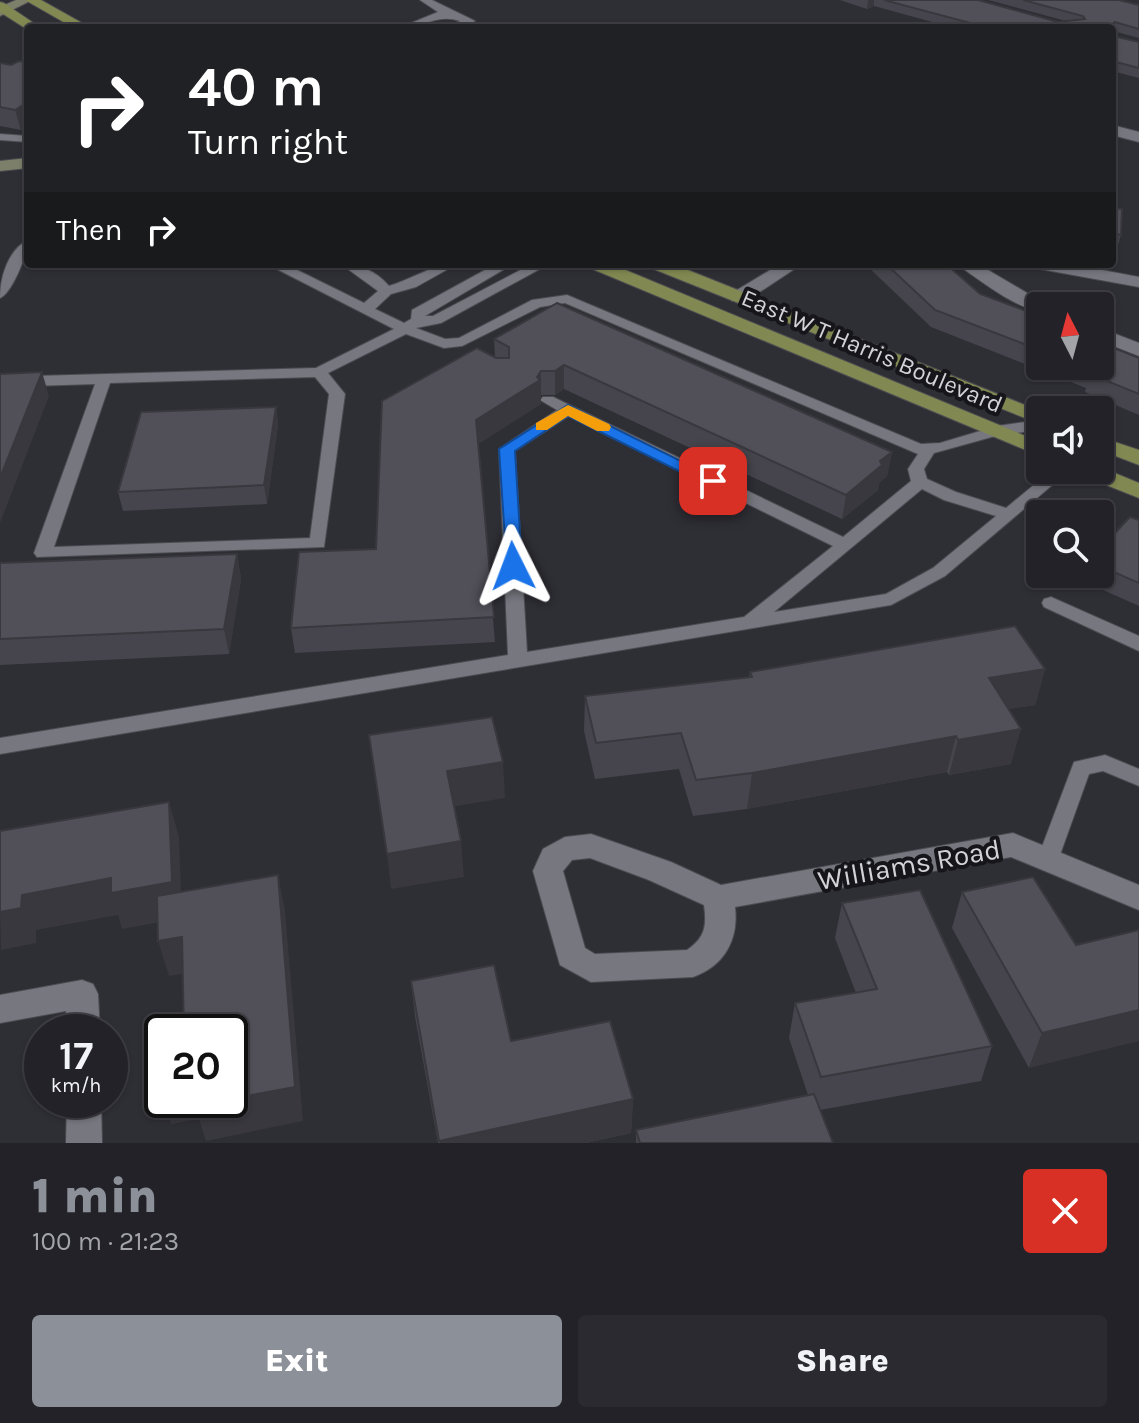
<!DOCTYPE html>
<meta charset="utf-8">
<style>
:root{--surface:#222228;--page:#2a2a30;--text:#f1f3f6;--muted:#a2a4a8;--line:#3f3f45;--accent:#8c9099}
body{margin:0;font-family:Karla,sans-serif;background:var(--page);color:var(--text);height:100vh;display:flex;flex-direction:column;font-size:30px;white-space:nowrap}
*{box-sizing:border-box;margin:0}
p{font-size:26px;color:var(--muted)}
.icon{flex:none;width:44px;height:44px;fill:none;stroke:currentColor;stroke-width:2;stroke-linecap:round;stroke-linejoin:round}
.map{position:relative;height:1143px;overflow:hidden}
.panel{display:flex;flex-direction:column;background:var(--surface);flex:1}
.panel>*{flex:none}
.banner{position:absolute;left:24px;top:24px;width:1092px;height:244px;border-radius:8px;box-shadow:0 2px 6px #0004,0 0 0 2px var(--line);background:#202124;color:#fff;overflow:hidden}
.needle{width:52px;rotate:354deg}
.buttons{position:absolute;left:1026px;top:292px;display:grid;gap:16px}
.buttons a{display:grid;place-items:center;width:88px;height:88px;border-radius:8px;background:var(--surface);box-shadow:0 2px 6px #0004,0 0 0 2px var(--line);font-size:40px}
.speed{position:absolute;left:24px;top:1014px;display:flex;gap:16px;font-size:40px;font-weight:700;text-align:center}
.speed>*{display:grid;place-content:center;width:104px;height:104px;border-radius:50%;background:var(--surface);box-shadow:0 2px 6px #0004,0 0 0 2px var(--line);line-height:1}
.speed small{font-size:20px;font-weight:400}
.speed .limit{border:4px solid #111;border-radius:12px;background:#fff;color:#111}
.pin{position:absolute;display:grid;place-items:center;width:68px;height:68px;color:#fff;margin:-34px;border-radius:16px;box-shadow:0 4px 12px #0006}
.me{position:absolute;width:88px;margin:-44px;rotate:357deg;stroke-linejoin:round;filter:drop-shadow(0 0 6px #0008)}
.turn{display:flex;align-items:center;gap:28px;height:168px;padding:0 32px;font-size:36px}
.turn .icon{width:104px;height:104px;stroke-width:2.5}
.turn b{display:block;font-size:56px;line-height:68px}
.then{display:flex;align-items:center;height:76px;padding:0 32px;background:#0003;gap:16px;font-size:30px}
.round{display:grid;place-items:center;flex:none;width:84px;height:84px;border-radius:8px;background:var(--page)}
.overview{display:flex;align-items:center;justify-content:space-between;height:136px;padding:0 32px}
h1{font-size:48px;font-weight:800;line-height:60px;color:var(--accent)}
.primary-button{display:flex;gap:16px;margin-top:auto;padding:16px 32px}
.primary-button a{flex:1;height:92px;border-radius:8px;background:var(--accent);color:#fff;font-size:32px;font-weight:800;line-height:92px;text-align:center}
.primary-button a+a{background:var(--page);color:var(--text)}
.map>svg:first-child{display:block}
</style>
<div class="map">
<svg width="1139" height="1143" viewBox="0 0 1139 1143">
<rect width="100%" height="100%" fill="#2e2e35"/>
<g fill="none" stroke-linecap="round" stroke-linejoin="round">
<defs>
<g id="lane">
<path d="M420 0H432L475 21 459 28H445L460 21C436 13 424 28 399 28L438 12Z"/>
<path d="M0 134 28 136V142L0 140Z"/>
<path d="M28 240C28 253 12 293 0 298 0 277 8 250 28 240Z"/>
<path d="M267 264H285L364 303 378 291 341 264C360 264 376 271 389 286 413 279 432 264 457 264L416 287 391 294 375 309 404 323 411 319 412 310 496 264H513L425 316H433L532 264H549L441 323 416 328 445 339 459 338 532 300 567 295 921 444 940 443 997 426 1040 420V430L999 435 934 453 924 469 927 479 956 492 1006 508 1052 470H1070L945 576 891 605 0 754V738L508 655 499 449 557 410 540 400 543 397H553L843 537 911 481 908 469 918 454 565 303 540 307 462 346 444 348 406 334 328 373 345 394 324 547 37 557 34 553 95 384 0 387V377L316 368 394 329ZM315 377 329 394 310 538 54 547 110 383ZM569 416 833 546 744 617 527 652 515 451ZM922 489 944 500 996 516 933 568 886 594 774 612Z"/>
<path d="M1051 597 1139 636V651L1044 607 1042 603 1044 599Z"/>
<path d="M1105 755 1139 769V786L1103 771 1089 774 1056 866 1048 869 1040 866 1037 860 1074 762Z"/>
</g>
<g id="street">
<path d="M1112 125 1139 132V142L1112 135Z"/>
<path d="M780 264H802L746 301H732L730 297 732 293Z"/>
<path d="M963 264H1003L1000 268 988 270 1049 306H1040V312C1012 305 988 286 965 270Z"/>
<path d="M1031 264H1070L1139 277V287L1040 269Z"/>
<path d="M1100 328 1139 343V356L1100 341Z"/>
<path d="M1013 833 1139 885V910L1011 857 735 907C739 940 724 966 693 977L591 982 560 965 533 871 543 849 565 837 591 834 671 862 721 885ZM590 858 649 880 704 905C707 926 705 938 687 950L595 954 585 948 563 871 572 860Z"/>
<path d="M82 980 93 984 98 994 100 1032H66V1011L0 1023V995Z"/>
<path d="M67 1100H101L102 1143H66Z"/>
</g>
<g id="secondary">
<path d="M16 0H32L0 16V7Z"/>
<path d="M28 158V168L0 171V161Z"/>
</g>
<g id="primary">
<path d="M25 0H41L91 28H74Z"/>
<path d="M0 2 4 3 41 28 28 30 0 12Z"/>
<path d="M587 264H611L1040 442V456L590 268Z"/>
<path d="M648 264H673L1040 411V424L651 268Z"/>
<path d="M1100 437 1139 450V465L1100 450Z"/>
<path d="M1100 467 1139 483V498L1081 475 1078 470H1100Z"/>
</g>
</defs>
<use href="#lane" stroke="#4b4b51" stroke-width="2"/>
<use href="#street" stroke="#4b4b51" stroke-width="2"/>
<use href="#secondary" stroke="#4b4b51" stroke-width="2"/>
<use href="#primary" stroke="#4b4b51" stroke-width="2"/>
<use href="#lane" fill="#777780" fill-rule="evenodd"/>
<use href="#street" fill="#777780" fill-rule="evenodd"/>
<use href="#secondary" fill="#7c7f69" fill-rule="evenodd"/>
<use href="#primary" fill="#818851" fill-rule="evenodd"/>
</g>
<g fill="#46454d">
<path d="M840 0H979L1058 22 1066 21 988 0H1119L1139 5V38L1113 31V36L1139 42V78L1112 71V28H954L874 6 867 9Z"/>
<path d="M0 63 11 65 21 130 0 126Z"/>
<path d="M1112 208 1121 235 1116 252 1112 251Z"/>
<path d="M865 264H946L980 294 1040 316V366H1100L1111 348 1139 358V415L1085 392 1086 388 931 327Z"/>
<path d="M494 339 892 452 887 476 879 483 878 490 842 519 564 389 555 395H541V404L478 444 495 642 295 653 291 628 376 549 495 358Z"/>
<path d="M276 407 278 425 267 504 123 511 118 492Z"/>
<path d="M1139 520V606L1083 581 1085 574H1100V549Z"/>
<path d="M237 554 241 579 229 654 0 665V563Z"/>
<path d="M1045 669 1035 705 1008 709 1011 764 949 775 947 772 747 809 693 816 679 769 595 779 584 731 585 696 749 678 750 672Z"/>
<path d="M962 892 1076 945 1029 1068 952 928Z"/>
<path d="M842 903 992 1046 981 1081 820 1110 833 1143H636V1130L808 1095 789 1038 795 1003 856 993 835 938Z"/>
<path d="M411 981 511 1041 633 1099 631 1133 586 1143H438L415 1017Z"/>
</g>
<g fill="#39383e">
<path d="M868 0H874V6L867 9Z"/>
<path d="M28 102V125L21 130 15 110Z"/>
<path d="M379 264H389L379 268Z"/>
<path d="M564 365V389L555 395V371Z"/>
<path d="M541 371V404L478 444 476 420 537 377Z"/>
<path d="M42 372 49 396 0 523V478Z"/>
<path d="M276 407 278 425 267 504 264 485Z"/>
<path d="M892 452 887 476 879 483 878 490 842 519 846 495 880 461Z"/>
<path d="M237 554 241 579 229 654 224 629Z"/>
<path d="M1045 669 1035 705 980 714 989 678Z"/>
<path d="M1021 729 1011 764 949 775 958 740Z"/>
<path d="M956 736 947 772 747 809 752 773Z"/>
<path d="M503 762 505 798 450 807 447 771Z"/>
<path d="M169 802 179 837 182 918 122 929 118 915 36 930V943L1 950 0 912 22 895Z"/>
<path d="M461 841 464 877 391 889 387 854Z"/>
<path d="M278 875 285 911 303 1121 206 1141 199 1119 171 1124 162 1100H200Z"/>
<path d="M182 937 192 972 169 976 158 941Z"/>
<path d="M1139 1010V1041L1029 1068 1042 1033Z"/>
<path d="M633 1099 631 1133 586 1143H440L439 1141Z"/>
</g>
<g fill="#515059" stroke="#39383e" stroke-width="2">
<path d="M884 0H978L1058 22 1085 19 1083 16 1023 0H1119L1139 5V29L1115 22 1111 25 1112 28H989Z"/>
<path d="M1112 29 1113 36 1139 42V68L1112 61Z"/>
<path d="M19 61 28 62V102L15 110 0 107V63L11 65Z"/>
<path d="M1112 208 1122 209 1121 235 1112 233Z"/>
<path d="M886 264H946L980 294 1040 316V350L935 310Z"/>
<path d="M557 303 892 452 880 461 882 465 846 495 564 365 555 371H541L537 377 540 380 476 420 494 617 291 628 299 552 376 549 382 401 477 348 496 358H509V347L494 339Z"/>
<path d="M1100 338 1113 343 1109 346 1139 358V394L1090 374 1094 371 1082 366H1100Z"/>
<path d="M42 372 0 478V374Z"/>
<path d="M276 407 264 485 118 492 141 412Z"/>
<path d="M1130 517 1139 520V583L1100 566V549Z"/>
<path d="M237 554 224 629 0 639V563Z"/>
<path d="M1015 626 1045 669 989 678 1021 729 958 740 956 736 752 773 696 780 681 733 596 743 585 696 752 677 750 672Z"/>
<path d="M492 717 503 762 447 771 461 841 387 854 369 735Z"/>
<path d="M169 802 172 882 111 893V878L22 895 21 908 0 912V831Z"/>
<path d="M278 875 295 1087 230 1099V1032H184L182 937 158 941 157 896Z"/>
<path d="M1033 877 1076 945 1139 930V1010L1042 1033 962 892Z"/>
<path d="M920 890 992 1046 821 1077 795 1003 877 989 842 903Z"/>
<path d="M494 965 511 1041 610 1021 633 1099 439 1141 411 981Z"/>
<path d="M162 1060V1090H159V1061Z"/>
<path d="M814 1094 833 1143H640L636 1130Z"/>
<path d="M195 1100H227L195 1106Z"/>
</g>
<path fill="#1a73e8" stroke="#114b97" stroke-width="2" d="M568 405 721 481 713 486 707 485 568 416 515 451 522 566 520 570H507L499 449Z"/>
<path fill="#f59e0b" d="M568 405 609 424 611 427 609 431H597L568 416 547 430H536V423Z"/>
<g text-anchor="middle" stroke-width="8" stroke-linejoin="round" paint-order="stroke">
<g font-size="24" fill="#d2d2d7" stroke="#16161a">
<text transform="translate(872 351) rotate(23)" y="8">East W T Harris Boulevard</text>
</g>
<g font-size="28" fill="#d2d2d7" stroke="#16161a">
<text transform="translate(909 864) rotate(-10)" y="10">Williams Road</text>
</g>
</g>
</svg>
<div class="buttons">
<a><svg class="needle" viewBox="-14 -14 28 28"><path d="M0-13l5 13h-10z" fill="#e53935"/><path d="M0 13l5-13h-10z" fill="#a2a4a8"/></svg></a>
<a><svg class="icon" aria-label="sound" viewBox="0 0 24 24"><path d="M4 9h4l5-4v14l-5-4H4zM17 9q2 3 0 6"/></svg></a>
<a><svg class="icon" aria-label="search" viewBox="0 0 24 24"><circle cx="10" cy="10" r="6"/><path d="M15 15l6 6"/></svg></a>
</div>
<div class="speed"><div>17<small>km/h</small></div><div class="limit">20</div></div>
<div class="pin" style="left:713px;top:481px;background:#d93025"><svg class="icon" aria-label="arrive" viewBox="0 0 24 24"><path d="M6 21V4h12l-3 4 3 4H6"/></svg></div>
<svg class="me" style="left:513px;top:566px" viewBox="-20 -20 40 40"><path d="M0-17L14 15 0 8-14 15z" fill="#1a73e8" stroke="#fff" stroke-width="4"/></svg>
<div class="banner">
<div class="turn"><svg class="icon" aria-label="right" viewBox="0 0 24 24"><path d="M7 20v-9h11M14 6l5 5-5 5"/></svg><div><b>40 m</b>Turn right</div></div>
<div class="then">Then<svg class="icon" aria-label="right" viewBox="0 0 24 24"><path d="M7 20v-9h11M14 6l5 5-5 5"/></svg></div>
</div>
</div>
<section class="panel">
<div class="overview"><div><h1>1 min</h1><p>100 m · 21:23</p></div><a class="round" style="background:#d93025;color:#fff"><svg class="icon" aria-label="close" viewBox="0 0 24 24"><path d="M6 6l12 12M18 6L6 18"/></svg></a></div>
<div class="primary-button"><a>Exit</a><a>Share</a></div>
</section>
